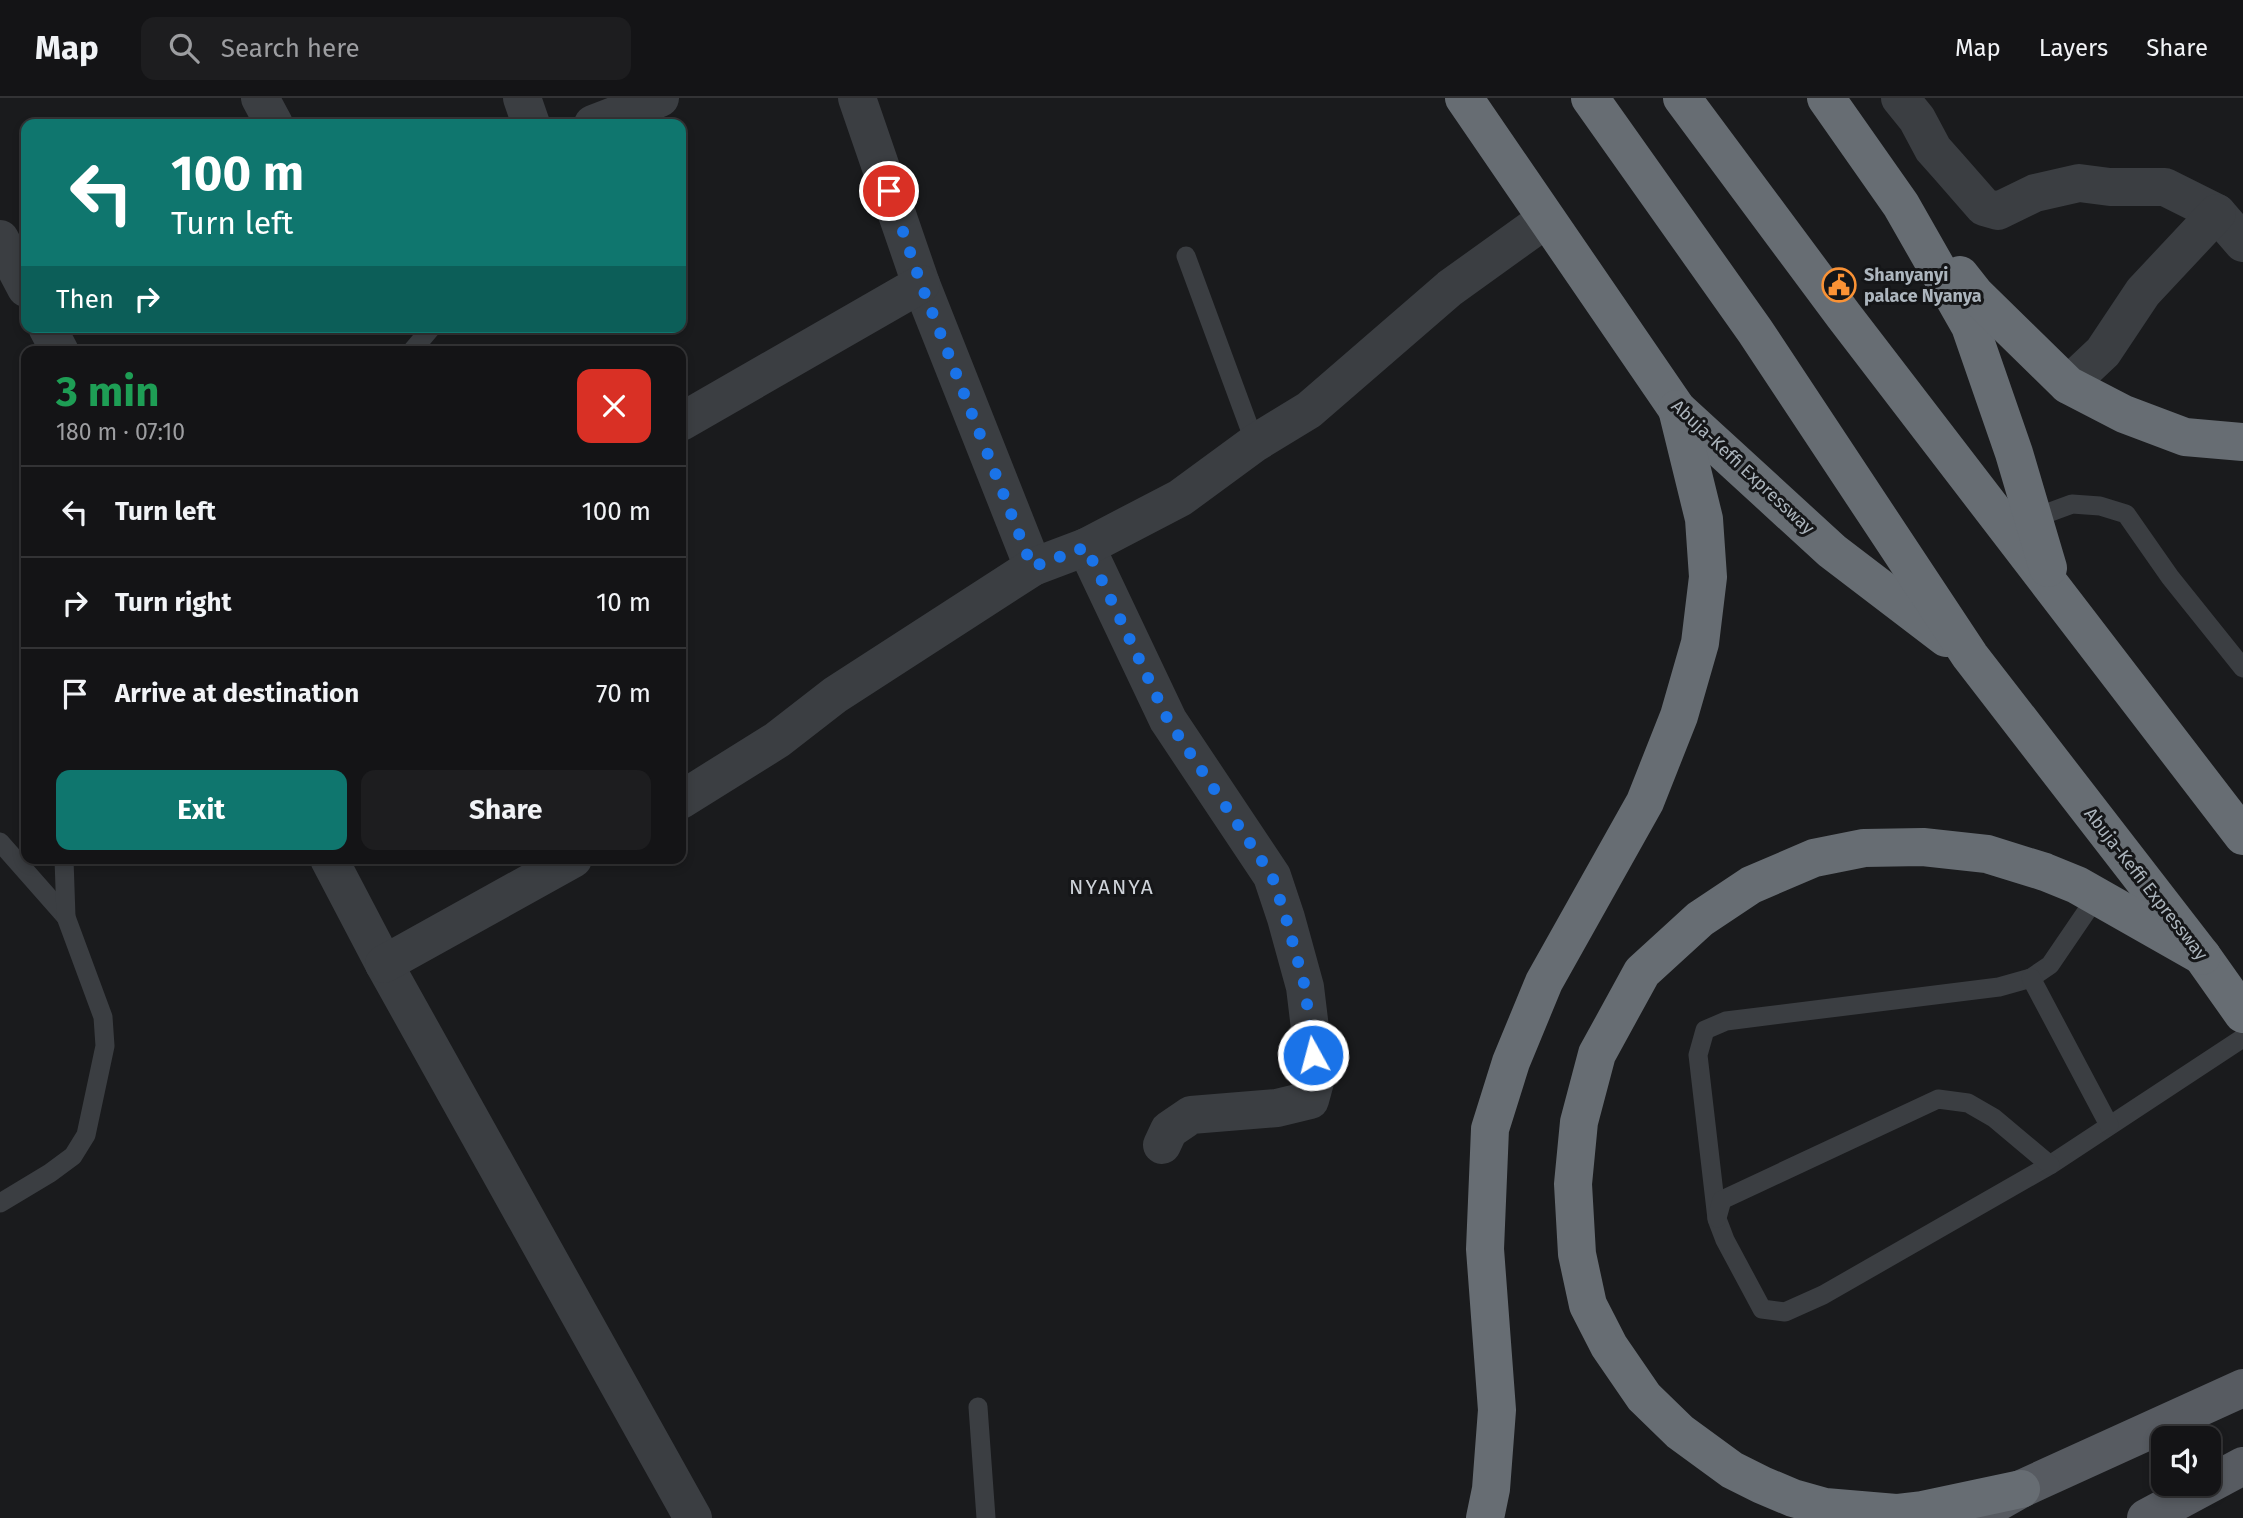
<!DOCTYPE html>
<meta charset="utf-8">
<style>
:root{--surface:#141416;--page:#1d1d1f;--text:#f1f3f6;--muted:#9d9ea1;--line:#333335;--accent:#0f766e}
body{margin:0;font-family:"Fira Sans",sans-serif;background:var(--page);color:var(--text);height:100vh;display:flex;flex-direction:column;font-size:26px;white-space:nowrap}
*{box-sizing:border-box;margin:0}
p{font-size:23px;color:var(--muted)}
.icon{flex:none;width:38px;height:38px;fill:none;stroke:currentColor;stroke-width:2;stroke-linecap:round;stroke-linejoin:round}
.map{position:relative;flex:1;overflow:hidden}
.sheet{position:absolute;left:21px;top:248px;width:665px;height:518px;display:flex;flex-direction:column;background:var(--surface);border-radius:14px;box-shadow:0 4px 10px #0003,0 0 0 2px var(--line)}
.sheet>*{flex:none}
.guide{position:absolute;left:21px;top:21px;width:665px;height:214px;border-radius:14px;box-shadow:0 4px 10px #0003,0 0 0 2px var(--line);background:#0f766e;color:#fff;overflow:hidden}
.controls{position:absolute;left:2151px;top:1328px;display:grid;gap:14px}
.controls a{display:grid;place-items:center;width:70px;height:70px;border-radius:14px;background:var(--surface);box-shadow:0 4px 10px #0003,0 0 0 2px var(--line);font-size:35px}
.pin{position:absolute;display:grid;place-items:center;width:60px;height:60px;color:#fff;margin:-30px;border:4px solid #fff;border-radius:50%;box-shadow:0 2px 7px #0007}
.me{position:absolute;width:77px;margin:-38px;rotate:353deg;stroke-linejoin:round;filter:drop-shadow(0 0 5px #0008)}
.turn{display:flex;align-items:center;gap:24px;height:147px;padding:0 35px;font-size:32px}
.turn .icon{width:91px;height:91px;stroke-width:2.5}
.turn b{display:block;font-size:49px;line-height:60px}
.then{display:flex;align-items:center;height:66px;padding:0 35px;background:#0003;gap:14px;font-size:26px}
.round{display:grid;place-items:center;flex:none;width:74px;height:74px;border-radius:14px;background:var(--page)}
.overview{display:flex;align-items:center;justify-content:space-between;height:119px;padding:0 35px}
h1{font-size:42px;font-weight:700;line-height:52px;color:#1e9e55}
.action{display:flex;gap:14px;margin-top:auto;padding:14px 35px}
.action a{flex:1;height:80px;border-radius:14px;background:var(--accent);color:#fff;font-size:28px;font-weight:700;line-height:80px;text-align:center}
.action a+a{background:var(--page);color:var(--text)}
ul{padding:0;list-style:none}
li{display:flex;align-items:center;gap:21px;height:91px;padding:0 35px;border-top:2px solid var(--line)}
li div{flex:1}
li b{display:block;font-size:26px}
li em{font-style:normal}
header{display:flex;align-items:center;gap:42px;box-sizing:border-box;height:98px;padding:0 35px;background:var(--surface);border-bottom:2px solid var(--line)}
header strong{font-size:33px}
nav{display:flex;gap:38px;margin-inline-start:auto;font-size:24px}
.search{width:490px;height:63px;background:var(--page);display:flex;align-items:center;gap:18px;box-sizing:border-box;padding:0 24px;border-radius:14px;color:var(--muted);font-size:26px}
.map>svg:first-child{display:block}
</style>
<header>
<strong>Map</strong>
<div class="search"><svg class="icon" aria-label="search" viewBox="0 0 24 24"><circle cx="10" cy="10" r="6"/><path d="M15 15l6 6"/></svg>Search here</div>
<nav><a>Map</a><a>Layers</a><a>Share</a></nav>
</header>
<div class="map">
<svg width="2243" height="1420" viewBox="0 0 2243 1420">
<rect width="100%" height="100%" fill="#1a1b1d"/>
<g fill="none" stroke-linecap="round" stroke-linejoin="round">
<g stroke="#3b3e42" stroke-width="19">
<path d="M1186 158 1255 345"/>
<path d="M411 254 432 229"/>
<path d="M2034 420 2072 406 2100 408 2126 416 2170 479 2243 570"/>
<path d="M0 744 66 819"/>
<path d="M2097 798 2050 867 2031 880 1999 889 1726 923 1705 932 1698 957 1717 1121 1725 1142 1762 1211 1785 1214 1823 1197 2050 1067 2243 940"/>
<path d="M2031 880 2109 1027"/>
<path d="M0 1105 50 1075 73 1058 86 1037 105 948 103 919 66 819 64 761"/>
<path d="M1717 1120 1722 1102 1938 1001 1968 1005 1994 1020 2050 1067"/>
<path d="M978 1309 986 1420"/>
</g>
<g stroke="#3b3e42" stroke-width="38">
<path d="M260 0 274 26"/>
<path d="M522 0 531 26"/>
<path d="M857 0 921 186 1033 469"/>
<path d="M1900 0 1917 21 1933 51 1949 69 1984 109 1998 113 2035 95 2079 85 2110 89H2165L2217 115 2243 145"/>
<path d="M593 26 660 0"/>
<path d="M0 141 26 190"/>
<path d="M47 229 60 254"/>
<path d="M2068 287 2103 254 2143 194 2217 115"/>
<path d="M681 324 921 186"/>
<path d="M1086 449 1168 622 1272 778 1286 820 1305 889 1316 980 1310 1002 1277 1010 1191 1017 1169 1032 1162 1047"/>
<path d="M681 702 777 642 835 597 1033 469 1086 449 1180 400 1255 345 1309 312 1450 190 1546 121"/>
<path d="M329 761 384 866 693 1420"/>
<path d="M384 866 573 761"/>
</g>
<g stroke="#575b61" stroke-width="38">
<path d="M1991 1408 2021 1391 2243 1290"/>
<path d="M2146 1420 2243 1368"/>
</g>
<g stroke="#676d73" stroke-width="38">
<path d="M1464 0 1677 311 1832 453 1946 540"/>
<path d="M1590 0 1755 233 1970 558 2202 858 2243 916"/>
<path d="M1682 0 1844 218 2243 738"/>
<path d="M1826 0 1901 107 1970 228 2014 355 2048 470"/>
<path d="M1960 177 1975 196 2068 287 2124 316 2185 339 2243 344"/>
<path d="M2021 1391 1922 1412 1896 1415 1825 1409 1793 1400 1762 1387 1732 1372 1680 1334 1644 1299 1609 1248 1588 1207 1577 1156 1573 1086 1579 1024 1597 956 1642 874 1700 821 1751 787 1814 760 1864 750 1923 749 1987 756 2045 774 2077 787 2202 858"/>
<path d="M1485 1420 1491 1391 1497 1312 1485 1151 1490 1031 1511 964 1544 884 1645 704 1679 618 1700 545 1708 479 1704 421 1677 311"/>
</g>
</g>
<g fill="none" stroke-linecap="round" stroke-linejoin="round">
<path stroke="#1a73e8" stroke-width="12" stroke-dasharray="0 21.6" d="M889 93 921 186 1032 469 1086 449 1168 622 1272 778 1286 820 1305 889 1313 957"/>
</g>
<defs>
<symbol id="civic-ring" viewBox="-11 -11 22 22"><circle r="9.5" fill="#151618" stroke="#fa9235" stroke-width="1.5"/><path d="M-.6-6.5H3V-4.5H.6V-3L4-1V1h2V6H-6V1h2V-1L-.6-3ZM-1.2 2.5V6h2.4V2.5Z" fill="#fa9235"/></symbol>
</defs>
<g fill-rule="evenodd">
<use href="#civic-ring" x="1820" y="168" width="38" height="38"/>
</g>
<g text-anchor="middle" stroke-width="6" stroke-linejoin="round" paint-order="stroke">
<g font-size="18" font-weight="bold" fill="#acb5bd" stroke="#151618" text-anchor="start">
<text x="1864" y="183">Shanyanyi<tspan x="1864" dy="21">palace Nyanya</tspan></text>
</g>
<g font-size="18" fill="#acb5bd" stroke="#151618">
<text transform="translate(1743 369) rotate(43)" y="6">Abuja-Keffi Expressway</text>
<text transform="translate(2146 786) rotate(52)" y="6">Abuja-Keffi Expressway</text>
</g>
<g font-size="21" letter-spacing="2" fill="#ced3d9" stroke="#151618">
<text x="1112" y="796">NYANYA</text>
</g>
</g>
</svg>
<div class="controls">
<a><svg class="icon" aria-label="sound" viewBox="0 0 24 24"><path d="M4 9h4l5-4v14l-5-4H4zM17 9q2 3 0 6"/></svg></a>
</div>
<div class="pin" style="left:889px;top:93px;background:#d93025"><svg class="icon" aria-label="arrive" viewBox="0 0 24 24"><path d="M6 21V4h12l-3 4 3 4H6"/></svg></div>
<svg class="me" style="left:1313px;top:957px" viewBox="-20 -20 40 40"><circle r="17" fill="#1a73e8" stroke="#fff" stroke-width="3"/><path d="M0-11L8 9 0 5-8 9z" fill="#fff"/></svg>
<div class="guide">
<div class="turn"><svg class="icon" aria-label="left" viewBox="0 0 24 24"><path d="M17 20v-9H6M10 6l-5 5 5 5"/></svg><div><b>100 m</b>Turn left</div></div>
<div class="then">Then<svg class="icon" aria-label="right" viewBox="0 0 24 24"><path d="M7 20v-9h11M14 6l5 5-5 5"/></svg></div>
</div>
<section class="sheet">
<div class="overview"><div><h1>3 min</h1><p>180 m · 07:10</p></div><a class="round" style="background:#d93025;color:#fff"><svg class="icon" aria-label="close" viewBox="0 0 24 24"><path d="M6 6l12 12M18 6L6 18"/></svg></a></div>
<ul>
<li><svg class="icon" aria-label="left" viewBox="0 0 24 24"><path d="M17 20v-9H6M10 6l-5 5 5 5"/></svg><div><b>Turn left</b></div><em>100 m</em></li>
<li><svg class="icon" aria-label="right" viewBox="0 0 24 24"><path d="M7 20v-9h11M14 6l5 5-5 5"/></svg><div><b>Turn right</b></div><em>10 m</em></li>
<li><svg class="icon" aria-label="arrive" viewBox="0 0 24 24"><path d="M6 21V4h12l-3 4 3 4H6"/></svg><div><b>Arrive at destination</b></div><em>70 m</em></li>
</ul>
<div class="action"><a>Exit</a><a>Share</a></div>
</section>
</div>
